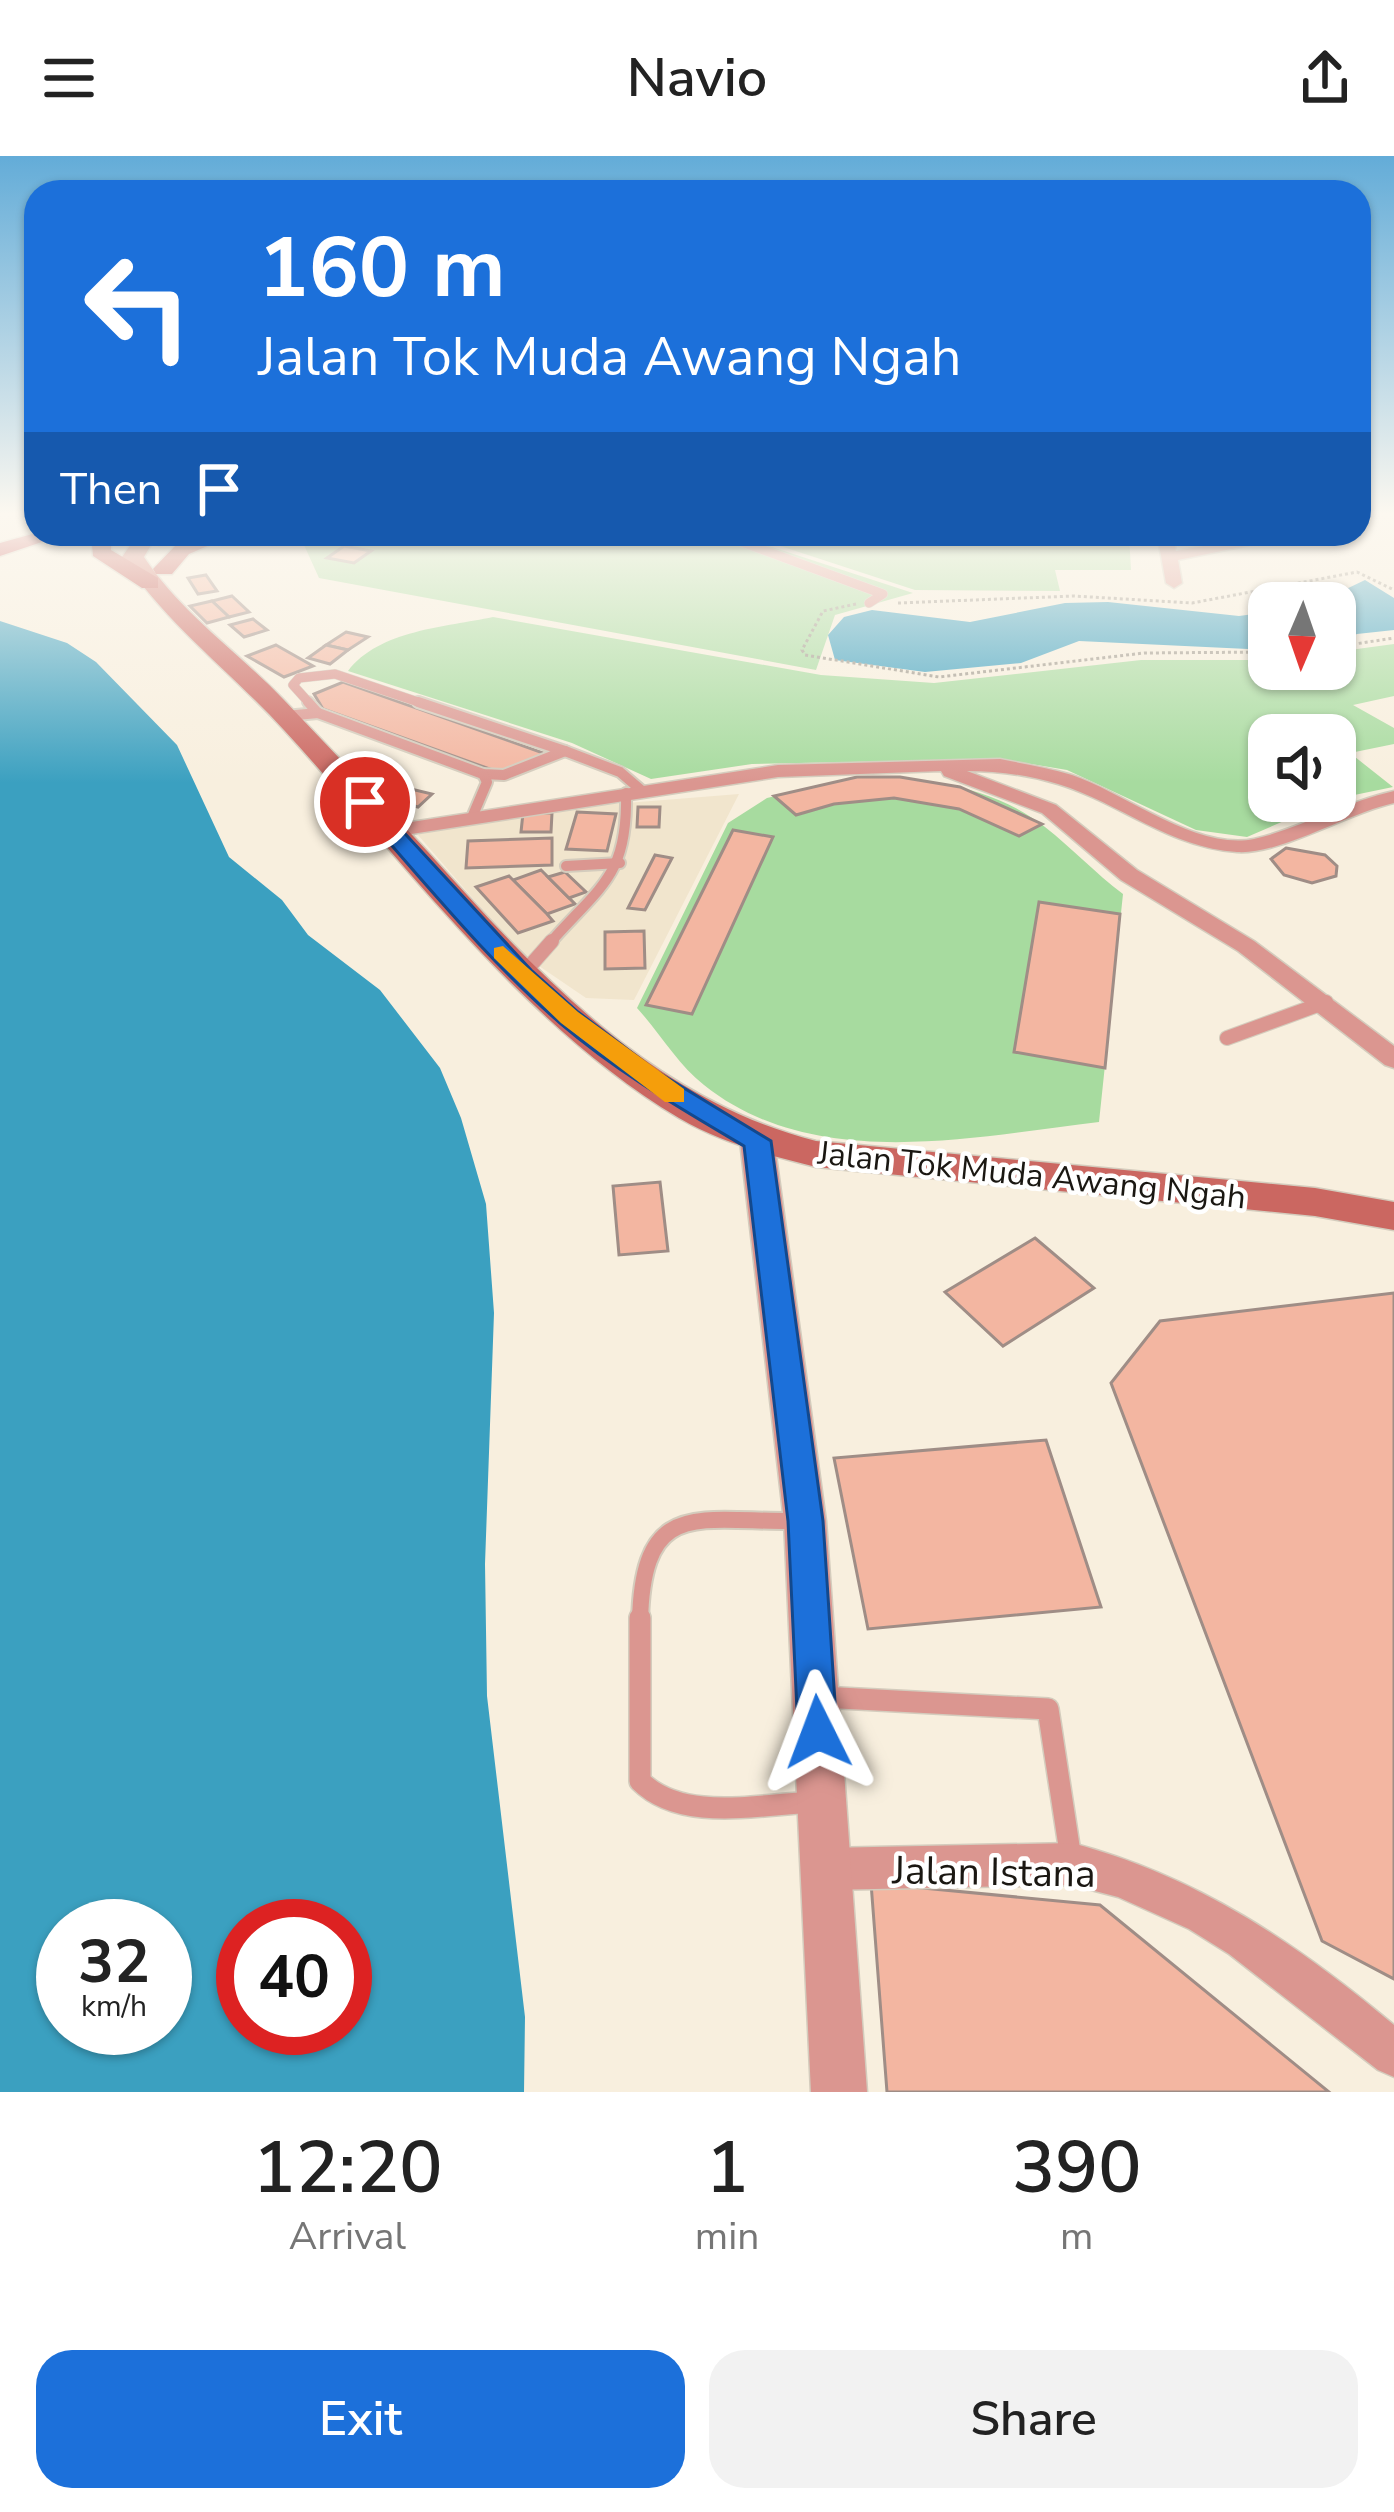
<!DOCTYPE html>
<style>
:root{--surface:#fff;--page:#f2f2f2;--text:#222;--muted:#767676;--accent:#1c70da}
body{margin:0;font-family:"Nunito Sans",sans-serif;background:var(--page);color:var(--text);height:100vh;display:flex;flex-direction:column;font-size:45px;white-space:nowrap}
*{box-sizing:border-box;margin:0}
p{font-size:39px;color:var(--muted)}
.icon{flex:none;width:66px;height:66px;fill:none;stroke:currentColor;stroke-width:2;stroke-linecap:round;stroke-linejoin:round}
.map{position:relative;height:1936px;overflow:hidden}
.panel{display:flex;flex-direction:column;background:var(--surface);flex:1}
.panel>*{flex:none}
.hud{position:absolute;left:24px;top:24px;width:1347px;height:366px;border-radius:36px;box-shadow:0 3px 9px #0004;background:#1c70da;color:#fff;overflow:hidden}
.needle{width:78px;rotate:182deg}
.tools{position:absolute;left:1248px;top:426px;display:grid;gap:24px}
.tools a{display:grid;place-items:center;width:108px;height:108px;border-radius:24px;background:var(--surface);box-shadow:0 3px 9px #0004;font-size:60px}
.speed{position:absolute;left:36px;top:1743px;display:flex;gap:24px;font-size:60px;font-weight:700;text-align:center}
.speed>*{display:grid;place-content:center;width:156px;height:156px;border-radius:50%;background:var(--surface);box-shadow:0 3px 9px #0004;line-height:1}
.speed small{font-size:30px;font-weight:400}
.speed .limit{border:18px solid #d22;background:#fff;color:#111}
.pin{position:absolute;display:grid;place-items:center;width:102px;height:102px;color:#fff;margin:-51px;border:6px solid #fff;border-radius:50%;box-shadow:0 3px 12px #0007}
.me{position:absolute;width:132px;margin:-66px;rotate:357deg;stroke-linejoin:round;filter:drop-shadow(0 0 9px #0008)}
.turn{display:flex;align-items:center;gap:42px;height:252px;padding:0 36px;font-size:54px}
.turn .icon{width:156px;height:156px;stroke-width:2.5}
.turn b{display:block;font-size:84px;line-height:102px}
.then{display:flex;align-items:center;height:114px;padding:0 36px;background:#0003;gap:24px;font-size:45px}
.eta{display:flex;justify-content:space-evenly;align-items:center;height:204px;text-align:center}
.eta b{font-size:72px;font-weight:600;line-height:84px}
.action{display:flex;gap:24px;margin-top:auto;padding:24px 36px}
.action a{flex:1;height:138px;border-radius:36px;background:var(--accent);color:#fff;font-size:48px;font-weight:600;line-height:138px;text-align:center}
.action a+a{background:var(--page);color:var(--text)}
header{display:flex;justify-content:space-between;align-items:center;height:156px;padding:0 36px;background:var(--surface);font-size:54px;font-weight:600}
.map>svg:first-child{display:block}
</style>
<header><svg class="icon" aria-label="menu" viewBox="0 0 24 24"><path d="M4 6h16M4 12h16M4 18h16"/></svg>Navio<svg class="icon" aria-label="share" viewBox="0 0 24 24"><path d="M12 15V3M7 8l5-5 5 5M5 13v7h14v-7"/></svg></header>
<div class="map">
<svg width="1394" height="1936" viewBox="0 0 1394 1936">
<rect width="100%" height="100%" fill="#f8efde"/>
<path fill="#f1e5cd" d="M739 638 634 844 586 842 520 797 418 679 434 671 526 655Z"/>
<g fill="#a7db9f">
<path d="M299 378H732L913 437 835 459 816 514 319 422Z"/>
<path d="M744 378H868L960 389 1054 378H1129L1131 414H1055L1060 435 915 434Z"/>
<path d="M493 461 821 519 934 527 1141 504H1269V513H1335V496L1394 488V540L1353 549 1394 572V588L1350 597 1393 631 1335 643V579H1269V645H1330L1247 681 1196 674 1067 614 1001 603 752 608 651 623 572 587 348 515C379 474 446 471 493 461Z"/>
<path d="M857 621C922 621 991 629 1045 671 1072 692 1095 717 1123 738L1099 966C972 981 814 1017 704 929 678 909 660 877 637 852L728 667 767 642Z"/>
</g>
<g fill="#3ba0c0" fill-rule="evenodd">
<path d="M1365 424 1394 442V474L1357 478 1335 488V447H1317Z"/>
<path d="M1108 446 1239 460 1269 456V494L1079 485 1021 507 925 516 835 504 828 479 844 461 872 454 970 466 1065 447Z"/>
<path d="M0 465 67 487 96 506 177 589 229 701 282 744 308 779 380 834 440 912 461 962 486 1048 494 1157 485 1408 487 1540 525 1861 524 1936H0ZM63 1770H165V1872H63ZM243 1770H345V1872H243Z"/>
</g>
<g fill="#f3b6a1" stroke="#9f8d86" stroke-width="3">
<path d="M344 390 371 395 354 407 327 402Z"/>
<path d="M206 419 217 435 198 438 188 422Z"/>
<path d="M232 440 249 456 229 461 212 445Z"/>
<path d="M212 445 229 461 207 467 190 450Z"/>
<path d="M253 463 267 474 244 481 230 469Z"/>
<path d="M346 476 368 481 348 494 326 489Z"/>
<path d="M276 489 313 510 284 521 247 500Z"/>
<path d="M326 489 348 494 330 508 308 502Z"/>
<path d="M343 526 546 598 498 616 323 553 314 538Z"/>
<path d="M857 621H900L960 631 1042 668 1019 680 959 653 894 642 834 648 796 659 774 640Z"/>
<path d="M386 627 432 638 418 651 372 639Z"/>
<path d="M638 651H660L659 671H637Z"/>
<path d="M577 656 616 658 607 695 566 693Z"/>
<path d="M523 657H552L551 676H521Z"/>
<path d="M733 674 773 681 692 858 646 849Z"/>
<path d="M552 682V709L466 712 468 685Z"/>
<path d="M1286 692 1325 699 1337 710 1336 720 1312 727 1284 719 1271 703Z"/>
<path d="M655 699 672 702 645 754 628 752Z"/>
<path d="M541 714 575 748 547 758 513 724Z"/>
<path d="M565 716 586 736 569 742 548 721Z"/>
<path d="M509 720 547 758 553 765 518 777 476 731Z"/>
<path d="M1039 746 1120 758 1105 912 1014 896Z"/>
<path d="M644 775 645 812 605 813V776Z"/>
<path d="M660 1026 668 1095 619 1099 613 1030Z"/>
<path d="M1035 1082 1094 1132 1003 1190 945 1136Z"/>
<path d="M1394 1137V1823L1322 1785 1111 1227 1160 1165Z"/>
<path d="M1046 1284 1101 1451 868 1473 834 1302Z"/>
<path d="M871 1727 1100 1749 1329 1936H887Z"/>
</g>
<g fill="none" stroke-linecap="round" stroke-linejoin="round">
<defs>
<g id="service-far4">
<path d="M655 378 687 385 705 378"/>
<path d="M720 378 883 438 869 447"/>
<path d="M898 378 967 385 1045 378"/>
<path d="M311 549 293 529 299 522 335 518 427 549"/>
</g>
<g id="service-far3">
<path d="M308 546 318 557"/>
<path d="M318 557 483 618 504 619 565 595 418 546"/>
<path d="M285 560 318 557"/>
<path d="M565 595 620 616 641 634"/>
<path d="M473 659 487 626 483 618"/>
<path d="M566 710 620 707"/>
<path d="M549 788C601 729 628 720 626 637"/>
</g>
<g id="service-far2">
<path d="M522 819 552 785"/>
<path d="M1227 882 1326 846"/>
</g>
<path id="service-far1" d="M640 1465C643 1339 700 1367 800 1365"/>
<g id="service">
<path d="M640 1462V1625C682 1667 759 1648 815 1646"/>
<path d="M821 1541 1048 1553 1071 1703"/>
</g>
<g id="minor">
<path d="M1157 378H1173L1176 395 1270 378H1303L1178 404 1182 427 1174 432 1166 427Z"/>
<path d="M1000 603C1024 608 1049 612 1072 619 1125 637 1197 695 1254 683 1299 673 1344 646 1394 635V647C1348 657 1280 699 1237 696 1170 692 1120 647 1058 628 1028 619 998 615 967 615L1056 649 1137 714 1254 785 1394 890V912L1385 909 1238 795 1121 724 1042 657 944 620 941 615 778 621 392 681 381 675 392 669 778 609Z"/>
<path d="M1072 1687C1197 1720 1296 1787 1394 1869V1921L1378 1914 1229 1798 1189 1773 1118 1741 1072 1729 826 1734 811 1728 805 1713 811 1698 826 1692Z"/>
</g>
<path id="tertiary" d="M757 973 774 985 826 1365 867 1936H811L784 1365 740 985Z"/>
<path id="secondary" d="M138 378 155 382 144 401C181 457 238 496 284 544 332 595 381 645 428 696 539 819 651 943 816 985L1315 1032 1394 1046V1074L1315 1060 816 1011C769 999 722 987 679 962 525 871 404 705 284 574 231 516 165 467 122 401Z"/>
<g id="primary">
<path d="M91 378H111V394L158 422V432H142L93 400Z"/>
<path d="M125 378H194L159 389Z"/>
<path d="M206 378H235L189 398 172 418H156L153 413 175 390Z"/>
</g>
<path id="trunk" d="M36 377 66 378 0 400V387Z"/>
</defs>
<use href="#service-far4" stroke="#d4ccbd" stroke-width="10"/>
<use href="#service-far3" stroke="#d4ccbd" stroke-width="14"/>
<use href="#service-far2" stroke="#d4ccbd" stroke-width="16"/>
<use href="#service-far1" stroke="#d4ccbd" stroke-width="20"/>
<use href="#service" stroke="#d4ccbd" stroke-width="24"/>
<use href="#minor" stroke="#d4ccbd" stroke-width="3"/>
<use href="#tertiary" stroke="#d4ccbd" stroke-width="3"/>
<use href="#secondary" stroke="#d4ccbd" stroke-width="3"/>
<use href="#primary" stroke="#d4ccbd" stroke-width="3"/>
<use href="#trunk" stroke="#d4ccbd" stroke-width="3"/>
<g stroke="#9f988c" stroke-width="3" stroke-dasharray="3 3" stroke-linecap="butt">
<path d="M898 447 1074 440 1192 447 1357 416 1394 434"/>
<path d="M856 448 823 455 802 494 805 499 939 521 1144 497 1269 496"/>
<path d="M1335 491 1394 482"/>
</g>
<use href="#service-far4" stroke="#db9690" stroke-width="9"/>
<use href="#service-far3" stroke="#db9690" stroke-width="10"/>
<use href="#service-far2" stroke="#db9690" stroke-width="14"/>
<use href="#service-far1" stroke="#db9690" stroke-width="16"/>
<use href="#service" stroke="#db9690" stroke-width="21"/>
<use href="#minor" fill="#db9690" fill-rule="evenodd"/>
<use href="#tertiary" fill="#db9690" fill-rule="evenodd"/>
<use href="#secondary" fill="#cb6761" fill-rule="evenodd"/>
<use href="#primary" fill="#bc403e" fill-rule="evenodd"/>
<use href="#trunk" fill="#b5242e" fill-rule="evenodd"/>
</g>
<linearGradient id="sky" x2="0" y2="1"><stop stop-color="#63acd8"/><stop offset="0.57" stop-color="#fcf8f0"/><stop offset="1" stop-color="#fcf8f0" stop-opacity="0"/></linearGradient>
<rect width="1394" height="627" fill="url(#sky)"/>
<path fill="#1c70da" stroke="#12498e" stroke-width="3" d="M358 642H372L531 814 578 856 656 915 771 985 823 1365 837 1576 831 1590 818 1596 804 1590 798 1576 788 1365 744 990C680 952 617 916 560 867 486 803 423 724 358 651Z"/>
<path fill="#f59e0b" d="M503 790 578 856 684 933V946H665L561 867 494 802V792Z"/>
<g text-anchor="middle" stroke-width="9" stroke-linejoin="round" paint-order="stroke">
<g font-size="33" fill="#1a1712" stroke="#fff">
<text transform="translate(1032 1018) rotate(6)" y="12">Jalan Tok Muda Awang Ngah</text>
</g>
<g font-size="39" fill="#1a1712" stroke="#fff">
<text transform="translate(994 1715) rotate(1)" y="14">Jalan Istana</text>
</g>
</g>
</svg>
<div class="tools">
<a><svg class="needle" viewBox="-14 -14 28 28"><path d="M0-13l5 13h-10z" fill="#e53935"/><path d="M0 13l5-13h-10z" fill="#767676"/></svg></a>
<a><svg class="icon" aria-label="sound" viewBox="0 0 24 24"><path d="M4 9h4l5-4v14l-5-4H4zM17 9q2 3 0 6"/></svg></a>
</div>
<div class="speed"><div>32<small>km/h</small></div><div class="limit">40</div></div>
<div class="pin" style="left:365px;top:646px;background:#d93025"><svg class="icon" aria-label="arrive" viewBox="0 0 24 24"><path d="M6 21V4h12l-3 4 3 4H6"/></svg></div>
<svg class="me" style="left:818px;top:1576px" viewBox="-20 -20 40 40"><path d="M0-17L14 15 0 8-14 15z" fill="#1c70da" stroke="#fff" stroke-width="4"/></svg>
<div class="hud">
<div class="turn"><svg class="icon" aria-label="left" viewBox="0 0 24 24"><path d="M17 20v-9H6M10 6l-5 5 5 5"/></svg><div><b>160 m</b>Jalan Tok Muda Awang Ngah</div></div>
<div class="then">Then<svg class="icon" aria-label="arrive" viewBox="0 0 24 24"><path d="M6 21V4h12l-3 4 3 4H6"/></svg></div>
</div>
</div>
<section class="panel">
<div class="eta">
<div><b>12:20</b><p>Arrival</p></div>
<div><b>1</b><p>min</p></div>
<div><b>390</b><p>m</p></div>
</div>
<div class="action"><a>Exit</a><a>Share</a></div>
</section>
